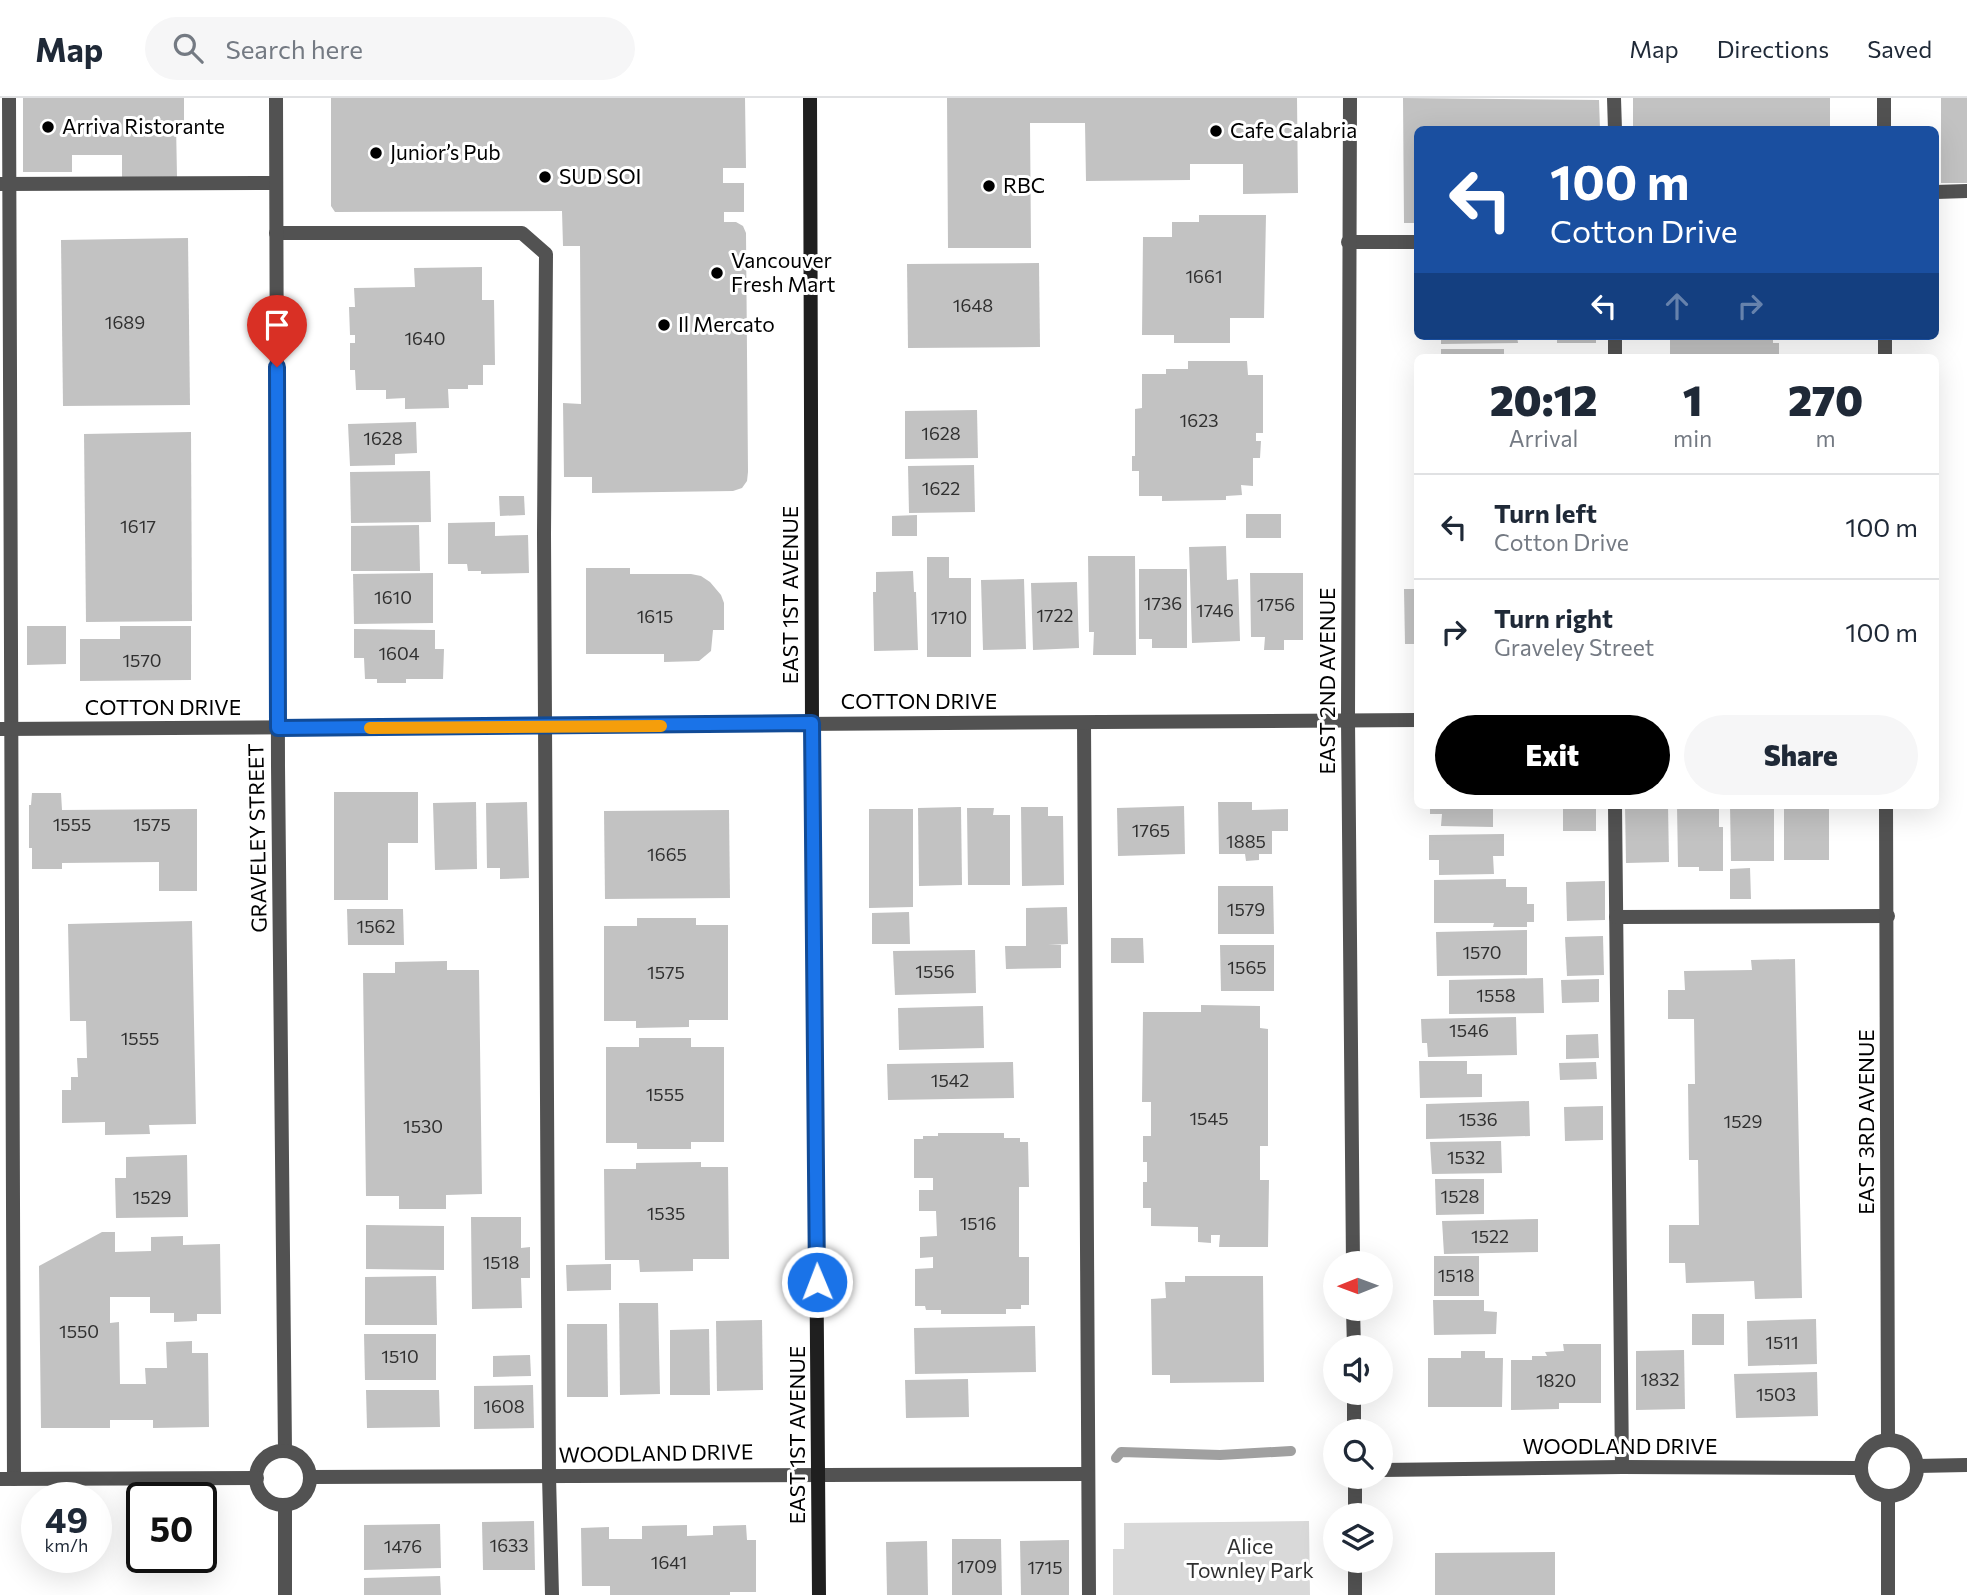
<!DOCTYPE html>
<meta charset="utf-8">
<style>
:root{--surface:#fff;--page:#f6f6f7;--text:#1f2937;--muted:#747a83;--line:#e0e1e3;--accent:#000}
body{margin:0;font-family:Commissioner,sans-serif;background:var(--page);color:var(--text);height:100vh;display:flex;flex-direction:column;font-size:26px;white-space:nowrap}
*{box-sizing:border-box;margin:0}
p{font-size:23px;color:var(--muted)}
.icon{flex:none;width:38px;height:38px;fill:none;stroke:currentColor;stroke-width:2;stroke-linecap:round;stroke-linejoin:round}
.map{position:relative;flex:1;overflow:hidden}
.panel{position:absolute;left:1414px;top:256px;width:525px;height:455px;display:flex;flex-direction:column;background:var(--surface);border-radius:10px;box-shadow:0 7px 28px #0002}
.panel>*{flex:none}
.guide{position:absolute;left:1414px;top:28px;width:525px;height:214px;border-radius:10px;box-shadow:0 7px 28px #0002;background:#1a4fa0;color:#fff;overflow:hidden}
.needle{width:46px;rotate:269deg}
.fabs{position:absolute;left:1323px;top:1153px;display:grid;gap:14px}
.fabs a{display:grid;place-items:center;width:70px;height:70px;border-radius:50%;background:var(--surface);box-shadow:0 7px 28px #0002;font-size:35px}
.speed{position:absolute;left:21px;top:1384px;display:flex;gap:14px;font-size:35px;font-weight:700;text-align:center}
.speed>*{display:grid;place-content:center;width:91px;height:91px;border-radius:50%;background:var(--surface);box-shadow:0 7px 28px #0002;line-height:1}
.speed small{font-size:18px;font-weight:400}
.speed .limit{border:4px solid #111;border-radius:10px;background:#fff;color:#111}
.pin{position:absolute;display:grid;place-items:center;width:60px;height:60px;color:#fff;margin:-72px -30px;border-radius:50% 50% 50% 0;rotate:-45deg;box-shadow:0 0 7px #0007}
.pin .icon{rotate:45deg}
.me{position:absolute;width:77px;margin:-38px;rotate:359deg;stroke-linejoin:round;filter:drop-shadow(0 0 5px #0008)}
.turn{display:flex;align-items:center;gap:24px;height:147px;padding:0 21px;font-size:32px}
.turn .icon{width:91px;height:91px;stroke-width:2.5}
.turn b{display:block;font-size:49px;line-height:60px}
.lanes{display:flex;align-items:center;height:66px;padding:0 21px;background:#0003;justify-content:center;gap:35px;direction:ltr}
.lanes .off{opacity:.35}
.eta{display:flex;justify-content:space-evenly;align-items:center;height:119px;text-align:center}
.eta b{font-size:42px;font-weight:800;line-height:49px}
.button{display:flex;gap:14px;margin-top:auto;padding:14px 21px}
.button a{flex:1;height:80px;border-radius:42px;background:var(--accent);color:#fff;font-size:28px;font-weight:800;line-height:80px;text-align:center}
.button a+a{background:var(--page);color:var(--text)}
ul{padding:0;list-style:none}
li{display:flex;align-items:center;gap:21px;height:105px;padding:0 21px;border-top:2px solid var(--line)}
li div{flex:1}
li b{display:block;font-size:26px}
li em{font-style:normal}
header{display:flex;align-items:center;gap:42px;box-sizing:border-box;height:98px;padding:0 35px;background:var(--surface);border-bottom:2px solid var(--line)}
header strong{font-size:33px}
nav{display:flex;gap:38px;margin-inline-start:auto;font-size:24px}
.search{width:490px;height:63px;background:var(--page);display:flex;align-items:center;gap:18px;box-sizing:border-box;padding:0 24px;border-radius:38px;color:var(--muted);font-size:26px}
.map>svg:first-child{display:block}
</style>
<header>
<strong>Map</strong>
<div class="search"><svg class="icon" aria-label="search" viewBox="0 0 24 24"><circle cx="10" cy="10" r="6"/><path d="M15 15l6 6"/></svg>Search here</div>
<nav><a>Map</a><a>Directions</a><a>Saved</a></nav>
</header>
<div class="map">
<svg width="1967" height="1497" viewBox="0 0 1967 1497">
<rect width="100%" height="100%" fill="#fff"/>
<path fill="#d9d9d9" d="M1309 1423 1310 1497H1113V1451H1124V1425Z"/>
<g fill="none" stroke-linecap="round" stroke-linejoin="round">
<path stroke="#a0a0a0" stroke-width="10" d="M1116 1360 1121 1354 1220 1357 1291 1353"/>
</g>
<g fill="#c2c2c2">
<path d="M23 0H184V26L176 25 177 79 122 80V57H72V74H23Z"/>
<path d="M331 0H745L746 70H723V85H744V114H724V124H736L743 128 746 135 748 374 747 383 742 390 733 393 592 395V379H564L563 305 581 306 580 148H563L562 113 335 114 331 108Z"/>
<path d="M947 0H1297L1298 95 1243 96V66H1190V82L1086 83 1085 25H1030L1031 150H948Z"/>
<path d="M1403 0 1599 2 1600 32H1418V125H1404Z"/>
<rect x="1633" y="0" width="197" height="30"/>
<rect x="1941" y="0" width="26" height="85"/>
<path d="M1199 117H1266L1264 220H1230V245H1174V237H1142L1143 139H1172V124H1199Z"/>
<path d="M188 140 190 307 63 308 61 142Z"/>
<path d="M1039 165 1040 249 908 250 907 166Z"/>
<path d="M482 169V202H494L495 267H483V287H468V291H448L449 310 405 311V300L386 301V292H356L355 272H350V245H355V237H350L349 209H355L354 190 415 189 414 170Z"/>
<path d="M1441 238H1517L1518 245 1441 246Z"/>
<rect x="1557" y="238" width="39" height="7"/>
<path d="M1666 238H1773V245H1779V259H1670V242H1666Z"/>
<rect x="1441" y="251" width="63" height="8"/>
<path d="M1188 263H1247L1248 277H1263V335H1256V343H1261L1260 360H1253V388L1241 387 1242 397 1226 398V402L1162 403V398H1139V373H1132V358H1135V311L1142 310V276H1166V271H1188Z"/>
<path d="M977 312 978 360 905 361V313Z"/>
<path d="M416 324 417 355 395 356V367L350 368 348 326Z"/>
<path d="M191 334 192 523 86 524 84 336Z"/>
<path d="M974 367 975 414 909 415 908 368Z"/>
<path d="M430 373 431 424 351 425 350 374Z"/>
<path d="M499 398H524L525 417 500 418Z"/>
<rect x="1246" y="416" width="35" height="24"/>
<path d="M917 417V438H892V418Z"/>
<path d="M495 424V438L528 437 529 475 481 476V473H468L467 466H448V425Z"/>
<path d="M419 427 420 473H351V428Z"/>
<path d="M1226 448 1227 482 1238 481 1240 543 1192 545 1189 449Z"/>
<path d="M1088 458H1135L1136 557H1093L1094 534H1089Z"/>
<path d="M927 459H949V480H971V559H927Z"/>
<path d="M586 470H630V476H691L701 478 710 484 721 497 724 505V532H713L711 553 699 563 664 564V556H586Z"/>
<path d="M1139 471H1187V550H1152V541H1139Z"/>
<path d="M913 473 914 494H916L918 552 874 553 873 494H876V474Z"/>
<path d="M433 475V525L354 526 353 476Z"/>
<path d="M1250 475H1303V542H1284V552H1264L1265 539H1251Z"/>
<path d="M1024 481 1026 551 983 552 981 482Z"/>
<path d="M1077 484 1079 550 1033 552 1031 485Z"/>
<path d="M1404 491H1418V546H1405Z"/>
<path d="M27 528H66V566L27 567Z"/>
<path d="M120 528H191V582L80 583V541H120Z"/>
<path d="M354 531 435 532V551H444L443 581H406V585H377V581H365L364 560H354Z"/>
<path d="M334 694H418V745H388V802H334Z"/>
<path d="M32 695H61L62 712 197 711V793H159V764L62 765V771H32V750H29V707H31Z"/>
<path d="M476 704 477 771 435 772 433 705Z"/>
<path d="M527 704 529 780 500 781V770H487L486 705Z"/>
<path d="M1218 704H1252V712L1288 711V733H1272V756H1259V762L1246 763 1245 756H1219Z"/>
<path d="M1430 707H1493V729L1441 728 1442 716H1430Z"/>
<rect x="1563" y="707" width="33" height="26"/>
<path d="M1625 707H1668L1669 764 1626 765Z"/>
<path d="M1677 707H1719V729H1723V773H1699V769H1678Z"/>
<path d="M1730 707H1774V763H1731Z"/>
<rect x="1784" y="707" width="45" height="55"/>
<path d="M1184 708 1185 756 1118 758 1117 710Z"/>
<path d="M961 709 962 787 919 788 918 710Z"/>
<path d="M1021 709H1048V718H1063L1064 787 1022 788Z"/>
<path d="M967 710H994L993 717H1010V787H968Z"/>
<path d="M869 711H913V809L869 810Z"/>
<path d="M729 712 730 800 605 801 604 713Z"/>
<path d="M1504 736V758H1493L1494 776 1439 777V762H1429V737Z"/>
<path d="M1750 770 1751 801H1730V771Z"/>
<path d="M1506 781V789H1527V806H1534V824H1527V829H1493L1494 825H1434V782Z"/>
<path d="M1605 783V822L1567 823 1566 784Z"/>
<path d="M1218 788H1273L1274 836H1218Z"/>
<path d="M1067 809 1068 846 1048 847H1061V870L1006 871 1005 848H1026V810Z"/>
<path d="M347 811H403L404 847H348Z"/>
<path d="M909 814 910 846H872V815Z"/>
<path d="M637 820H696V827H728V922H689V929L636 930V923H604V828H637Z"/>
<path d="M192 823 196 1026 149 1027 150 1036 105 1037V1024L62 1025V992H71V979H78L77 960H87L86 923H70L68 826Z"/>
<path d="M1527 832V877L1437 878 1436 834Z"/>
<path d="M1603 838 1604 877 1567 878 1565 839Z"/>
<path d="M1111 840H1143L1144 865H1111Z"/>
<path d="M1220 847H1274V893H1221Z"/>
<path d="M975 852 976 895 895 897 893 853Z"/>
<path d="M1795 861 1802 1200 1755 1201 1754 1183 1686 1185 1685 1165H1669V1127H1699L1698 1062H1689L1688 986H1695L1694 921H1668V892H1685L1684 873 1752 872 1751 862Z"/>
<path d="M447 863V872H479L482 1096 446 1097V1111H399V1098H366L363 875H395V864Z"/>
<path d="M1543 880 1544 915 1449 916V882Z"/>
<path d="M1599 881V904L1562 905 1561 882Z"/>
<path d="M1201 907 1260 908V930L1268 931V1048H1260V1082H1269L1268 1149H1219L1220 1137H1211V1145L1198 1144V1129L1151 1128V1110H1143V1084H1147V1064H1143V1038H1151V1004H1142L1143 914H1201Z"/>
<path d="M983 908 984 950 899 952 898 910Z"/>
<path d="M1516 919 1517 957 1428 959 1427 945H1422L1421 921Z"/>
<path d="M1598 936 1599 960 1566 961V937Z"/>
<path d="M639 940H691V949H724V1044H691V1051H637V1045H606V949H639Z"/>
<path d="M1419 963H1467V976H1482V999L1420 1000Z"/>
<path d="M1013 964 1014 1000 888 1002 887 966Z"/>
<path d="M1596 964 1597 981 1560 982 1559 965Z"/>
<path d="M1529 1003 1530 1038 1426 1041V1006Z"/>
<path d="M1603 1008V1042L1565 1043 1564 1009Z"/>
<path d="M938 1035H1004V1040H1020V1044H1028L1029 1089H1019V1159H1029V1207H1021V1211H1006V1216H941V1212H926L925 1208H915V1171L933 1170V1159L920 1160V1139L937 1138 936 1113H919V1092H933V1080H914V1041H923V1038H938Z"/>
<path d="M1501 1043 1502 1075 1432 1076 1430 1044Z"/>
<path d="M187 1057 188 1119 116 1120 115 1080H126V1059Z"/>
<path d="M701 1064V1069H728L729 1161H693V1173L640 1174 639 1162H605L604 1071H636V1065Z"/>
<path d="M1435 1081H1484V1116L1436 1117Z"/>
<path d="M471 1119H521V1150L530 1149V1180H521L522 1210 472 1211Z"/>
<path d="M1538 1121V1154L1444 1156 1442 1123Z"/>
<path d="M366 1127 444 1128V1172L366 1171Z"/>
<path d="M102 1134H115V1154L151 1153V1139L183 1138V1147L220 1146 221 1216H197V1223L174 1224V1215H150V1199H110V1225L119 1224 120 1286H146L145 1270H167L166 1244 192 1243V1255H208L209 1329 153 1330V1322H110V1330H41L39 1168Z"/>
<rect x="1434" y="1158" width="45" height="40"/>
<path d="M611 1166V1192L567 1193 566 1167Z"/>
<path d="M436 1178 437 1227H365V1179Z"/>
<path d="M1185 1178H1263L1264 1284 1170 1285V1277H1152L1151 1201 1166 1200 1165 1184H1185Z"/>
<path d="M1433 1202H1484V1213L1497 1214 1496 1236 1434 1237Z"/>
<path d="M619 1205H658L660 1296 620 1297Z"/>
<rect x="1692" y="1216" width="32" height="31"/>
<path d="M1816 1221 1817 1266 1748 1268 1747 1223Z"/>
<path d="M762 1222 763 1292 717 1293 716 1223Z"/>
<path d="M567 1226H607L608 1299H567Z"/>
<path d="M1035 1228 1036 1274 915 1276 914 1230Z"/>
<path d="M709 1231 710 1297H670V1232Z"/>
<path d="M364 1236H436V1282H365Z"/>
<path d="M1563 1246H1601V1305H1559V1311L1511 1312V1262H1532V1258H1547L1545 1254 1564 1253Z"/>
<path d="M1684 1252 1685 1311 1636 1312V1253Z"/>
<path d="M1461 1253H1485V1260H1503L1502 1309H1428V1260H1461Z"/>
<path d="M530 1257 531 1278 493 1279V1258Z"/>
<path d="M1817 1274 1818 1318 1736 1320 1734 1276Z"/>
<path d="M968 1281 969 1319 906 1320 905 1282Z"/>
<path d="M533 1287 534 1330 474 1331V1288Z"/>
<path d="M366 1292H439L440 1329 367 1330Z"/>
<path d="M534 1423 535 1472H483L482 1424Z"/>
<path d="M440 1426 441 1470 364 1472V1427Z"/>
<path d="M687 1427V1438L713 1437V1428L746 1427 747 1442H756V1494H730V1497H610V1488H582L581 1430 609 1429V1441H642V1428Z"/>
<path d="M952 1441H1001L1002 1497H952Z"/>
<path d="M1069 1442V1497H1021L1020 1443Z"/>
<path d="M927 1443 928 1497H887L886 1444Z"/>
<path d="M1555 1454V1497H1435V1455Z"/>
<path d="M440 1478 441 1497H364V1480Z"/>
</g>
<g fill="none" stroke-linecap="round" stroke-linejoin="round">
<g stroke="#525252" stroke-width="14">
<path d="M9 0 14 1381"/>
<path d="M1614 0 1615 32"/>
<path d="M1 86 276 85"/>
<path d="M1936 94 1967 93"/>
<path d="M276 135H522L546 156 544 436 549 1378 552 1497"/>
<path d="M1348 144H1418"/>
<path d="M1615 238V259"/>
<path d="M1084 625 1089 1497"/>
<path d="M1615 707 1622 1369"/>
<path d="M1616 819 1888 818"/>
</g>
<g stroke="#525252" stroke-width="14">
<path d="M276 0 278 668 285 1353"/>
<path d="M1350 0 1348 622 1353 1166"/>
<path d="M1884 0V32"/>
<path d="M1885 238V259"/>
<path d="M0 631 1418 622"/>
<path d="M1886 707 1888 1341"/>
<path d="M1353 1211 1354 1250"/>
<path d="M1354 1295V1334"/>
<circle cx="1889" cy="1370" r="28"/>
<circle cx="283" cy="1380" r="27"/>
<path d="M1917 1368 1967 1367"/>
<path d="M1381 1372 1622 1369 1860 1370"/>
<path d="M310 1379 1087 1376"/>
<path d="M1355 1379V1418"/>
<path d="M0 1381 257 1380"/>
<path d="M1888 1398V1497"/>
<path d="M285 1497V1407"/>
<path d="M1355 1497V1463"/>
</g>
<path stroke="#1f1f1f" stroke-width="14" d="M810 0 812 625 819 1497"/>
</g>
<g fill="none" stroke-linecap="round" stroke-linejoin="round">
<defs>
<path id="route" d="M277 269 278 630 812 625 817 1184"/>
</defs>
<use href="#route" stroke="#114b97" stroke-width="18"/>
<use href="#route" stroke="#1a73e8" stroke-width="12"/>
<path stroke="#f59e0b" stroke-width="12" d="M370 630 661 628"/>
</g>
<g fill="#000" stroke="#fff" stroke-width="2.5">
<circle cx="48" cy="29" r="7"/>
<circle cx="1216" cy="33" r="7"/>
<circle cx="376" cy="55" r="7"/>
<circle cx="545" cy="79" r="7"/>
<circle cx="989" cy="88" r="7"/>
<circle cx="717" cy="175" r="7"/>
<circle cx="664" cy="227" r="7"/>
</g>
<g text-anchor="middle" stroke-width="6" stroke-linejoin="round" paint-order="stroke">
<g font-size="18" fill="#303030">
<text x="1204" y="185">1661</text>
<text x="973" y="214">1648</text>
<text x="125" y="231">1689</text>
<text x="425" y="247">1640</text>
<text x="1199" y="329">1623</text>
<text x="941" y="342">1628</text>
<text x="383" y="347">1628</text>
<text x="941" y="397">1622</text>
<text x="138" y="435">1617</text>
<text x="393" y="506">1610</text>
<text x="1163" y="512">1736</text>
<text x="1276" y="513">1756</text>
<text x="1215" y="519">1746</text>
<text x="1055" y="524">1722</text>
<text x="655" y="525">1615</text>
<text x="949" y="526">1710</text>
<text x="399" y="562">1604</text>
<text x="142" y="569">1570</text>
<text x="72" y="733">1555</text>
<text x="152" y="733">1575</text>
<text x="1151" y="739">1765</text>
<text x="1246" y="750">1885</text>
<text x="667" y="763">1665</text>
<text x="1246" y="818">1579</text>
<text x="376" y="835">1562</text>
<text x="1482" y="861">1570</text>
<text x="1247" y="876">1565</text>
<text x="935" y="880">1556</text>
<text x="666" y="881">1575</text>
<text x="1496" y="904">1558</text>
<text x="1469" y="939">1546</text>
<text x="140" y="947">1555</text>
<text x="950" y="989">1542</text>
<text x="665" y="1003">1555</text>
<text x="1209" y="1027">1545</text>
<text x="1478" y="1028">1536</text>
<text x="1743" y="1030">1529</text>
<text x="423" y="1035">1530</text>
<text x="1466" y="1066">1532</text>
<text x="1460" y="1105">1528</text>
<text x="152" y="1106">1529</text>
<text x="666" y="1122">1535</text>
<text x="978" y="1132">1516</text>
<text x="1490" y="1145">1522</text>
<text x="501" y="1171">1518</text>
<text x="1456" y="1184">1518</text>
<text x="79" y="1240">1550</text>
<text x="1782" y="1251">1511</text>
<text x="400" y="1265">1510</text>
<text x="1660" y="1288">1832</text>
<text x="1556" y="1289">1820</text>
<text x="1776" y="1303">1503</text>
<text x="504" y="1315">1608</text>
<text x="509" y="1454">1633</text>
<text x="403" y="1455">1476</text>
<text x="669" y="1471">1641</text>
<text x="977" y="1475">1709</text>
<text x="1045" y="1476">1715</text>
</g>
<g font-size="21" fill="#000" stroke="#fff" text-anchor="start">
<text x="62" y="36">Arriva Ristorante</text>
<text x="1230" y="40">Cafe Calabria</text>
<text x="390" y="62">Junior’s Pub</text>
<text x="559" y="86">SUD SOI</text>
<text x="1003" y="95">RBC</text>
<text x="731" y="170">Vancouver<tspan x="731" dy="24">Fresh Mart</tspan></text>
<text x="678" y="234">Il Mercato</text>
</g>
<g font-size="21" fill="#000" stroke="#fff">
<text transform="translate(791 497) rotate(-90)" y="7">EAST 1ST AVENUE</text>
<text transform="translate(1328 583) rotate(-90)" y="7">EAST 2ND AVENUE</text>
<text x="919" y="611">COTTON DRIVE</text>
<text x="163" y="617">COTTON DRIVE</text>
<text transform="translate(258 740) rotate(-91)" y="7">GRAVELEY STREET</text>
<text transform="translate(1867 1024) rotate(-90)" y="7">EAST 3RD AVENUE</text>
<text transform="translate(798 1337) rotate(-90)" y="7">EAST 1ST AVENUE</text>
<text x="1620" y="1356">WOODLAND DRIVE</text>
<text transform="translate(656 1356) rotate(-1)" y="7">WOODLAND DRIVE</text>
</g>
<g font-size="21" fill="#303030" stroke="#fff">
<text x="1250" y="1456">Alice<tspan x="1250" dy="24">Townley Park</tspan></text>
</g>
</g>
</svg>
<div class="fabs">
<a><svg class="needle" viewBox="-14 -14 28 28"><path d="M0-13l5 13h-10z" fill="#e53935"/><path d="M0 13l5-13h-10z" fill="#747a83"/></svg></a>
<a><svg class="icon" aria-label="sound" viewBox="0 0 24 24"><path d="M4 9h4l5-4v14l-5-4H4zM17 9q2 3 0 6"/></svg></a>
<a><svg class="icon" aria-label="search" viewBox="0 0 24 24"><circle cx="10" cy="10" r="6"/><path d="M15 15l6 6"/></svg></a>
<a><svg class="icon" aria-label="layers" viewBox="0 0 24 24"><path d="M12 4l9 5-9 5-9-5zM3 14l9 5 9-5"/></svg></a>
</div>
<div class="speed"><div>49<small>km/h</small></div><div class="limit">50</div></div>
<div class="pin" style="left:277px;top:269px;background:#d93025"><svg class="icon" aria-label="arrive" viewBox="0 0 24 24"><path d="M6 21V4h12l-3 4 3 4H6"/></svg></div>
<svg class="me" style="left:817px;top:1184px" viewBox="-20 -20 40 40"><circle r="17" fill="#1a73e8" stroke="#fff" stroke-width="3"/><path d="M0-11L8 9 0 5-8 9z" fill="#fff"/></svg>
<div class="guide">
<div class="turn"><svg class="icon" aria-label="left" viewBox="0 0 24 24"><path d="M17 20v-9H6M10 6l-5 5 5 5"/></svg><div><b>100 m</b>Cotton Drive</div></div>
<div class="lanes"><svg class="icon" aria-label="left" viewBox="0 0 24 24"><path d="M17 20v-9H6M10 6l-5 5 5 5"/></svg><svg class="icon off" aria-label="ahead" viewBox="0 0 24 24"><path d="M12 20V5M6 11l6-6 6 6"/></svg><svg class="icon off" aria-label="right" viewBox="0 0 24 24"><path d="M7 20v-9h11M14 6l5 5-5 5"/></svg></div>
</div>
<section class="panel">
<div class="eta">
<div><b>20:12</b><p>Arrival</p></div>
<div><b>1</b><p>min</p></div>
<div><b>270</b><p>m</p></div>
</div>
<ul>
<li><svg class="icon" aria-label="left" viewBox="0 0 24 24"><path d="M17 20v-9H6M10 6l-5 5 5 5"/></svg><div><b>Turn left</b><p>Cotton Drive</p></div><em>100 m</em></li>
<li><svg class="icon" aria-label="right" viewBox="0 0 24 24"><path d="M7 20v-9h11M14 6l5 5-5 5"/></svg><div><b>Turn right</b><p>Graveley Street</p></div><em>100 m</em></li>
</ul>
<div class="button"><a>Exit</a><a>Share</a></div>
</section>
</div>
